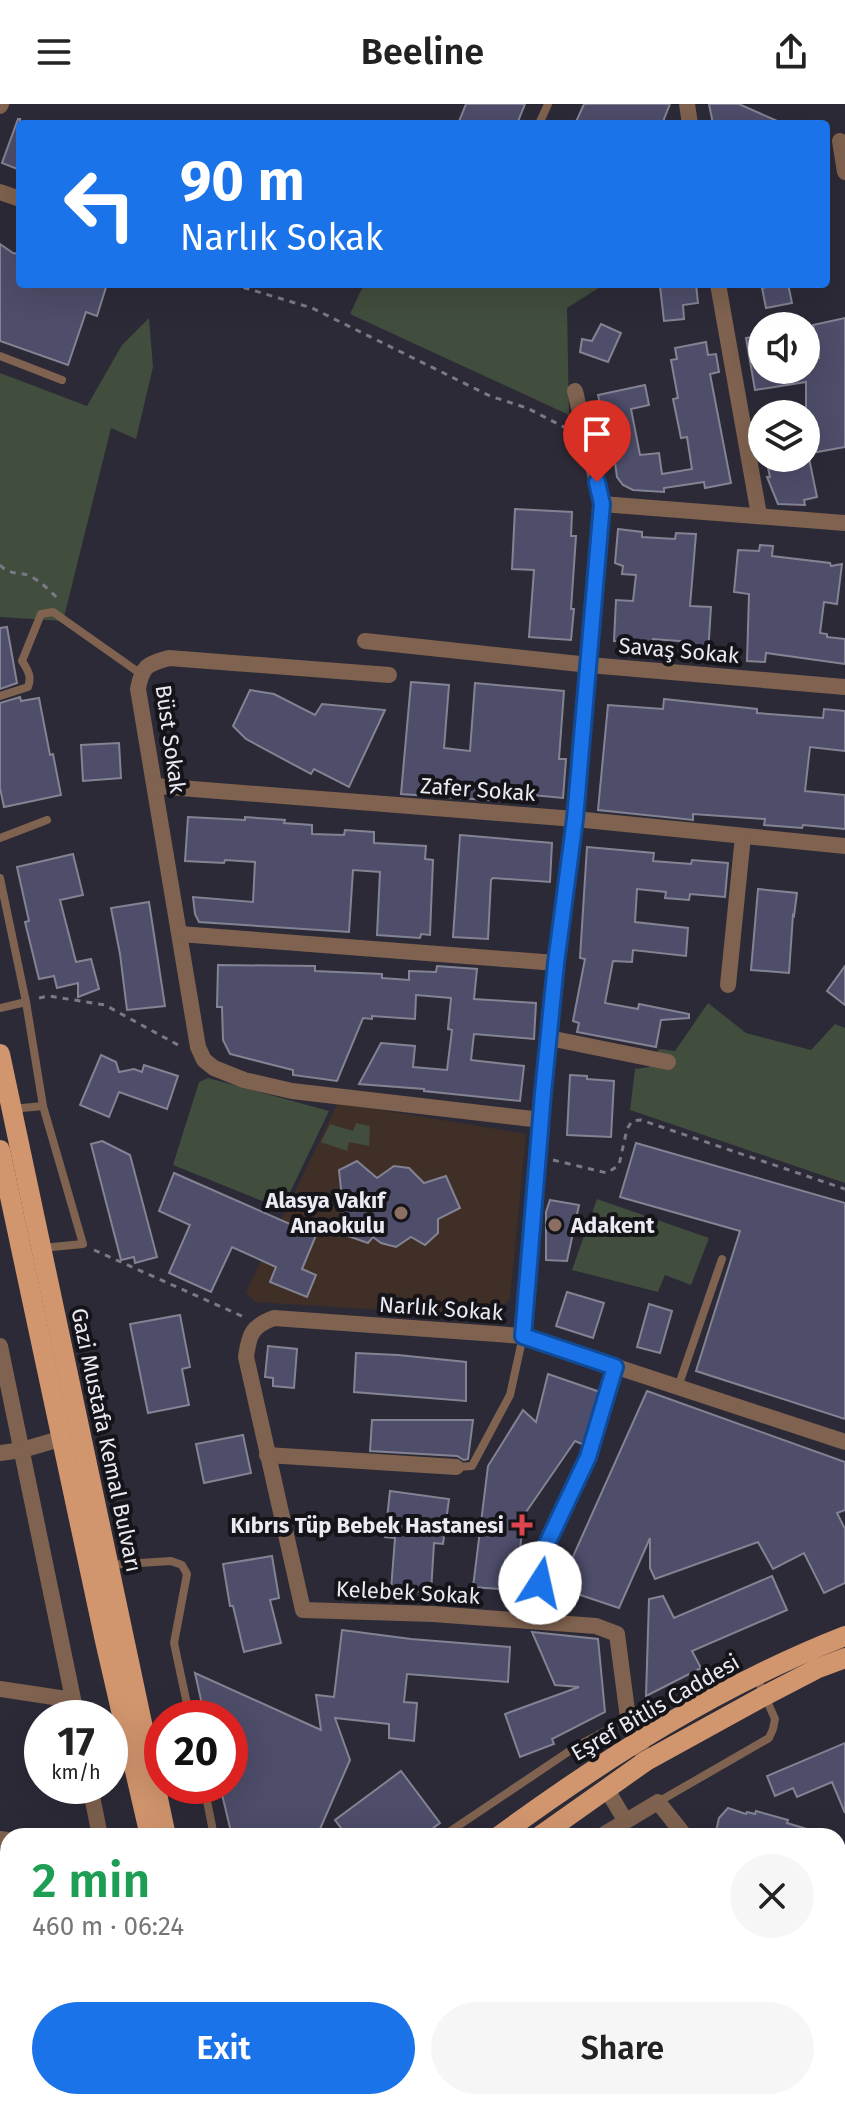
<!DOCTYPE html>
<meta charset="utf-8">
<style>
:root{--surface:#fff;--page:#f6f6f6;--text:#222;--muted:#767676;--accent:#1a73e8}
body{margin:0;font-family:"Fira Sans",sans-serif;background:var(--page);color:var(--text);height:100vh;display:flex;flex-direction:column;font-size:30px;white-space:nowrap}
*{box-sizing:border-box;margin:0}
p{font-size:26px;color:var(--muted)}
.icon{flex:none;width:44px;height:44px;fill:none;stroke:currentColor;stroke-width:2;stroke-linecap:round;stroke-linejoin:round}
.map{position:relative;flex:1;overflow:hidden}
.details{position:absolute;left:0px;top:1724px;width:846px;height:282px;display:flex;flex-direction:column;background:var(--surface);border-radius:24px 24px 0 0;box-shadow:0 8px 32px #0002}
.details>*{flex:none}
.guide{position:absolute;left:16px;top:16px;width:814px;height:168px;border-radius:8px;box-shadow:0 8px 32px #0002;background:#1a73e8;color:#fff;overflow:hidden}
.buttons{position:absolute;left:748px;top:208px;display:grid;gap:16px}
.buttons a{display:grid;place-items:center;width:72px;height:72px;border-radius:50%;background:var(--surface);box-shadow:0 8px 32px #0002;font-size:40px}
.speed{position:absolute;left:24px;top:1596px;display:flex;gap:16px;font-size:40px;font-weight:700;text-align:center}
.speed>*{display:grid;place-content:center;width:104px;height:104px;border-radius:50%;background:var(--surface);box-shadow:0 8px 32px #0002;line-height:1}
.speed small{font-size:20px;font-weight:400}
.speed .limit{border:12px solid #d22;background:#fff;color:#111}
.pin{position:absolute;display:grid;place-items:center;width:68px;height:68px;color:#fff;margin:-82px -34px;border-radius:50% 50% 50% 0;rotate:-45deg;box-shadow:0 0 8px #0007}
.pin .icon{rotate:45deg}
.me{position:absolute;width:88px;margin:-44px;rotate:10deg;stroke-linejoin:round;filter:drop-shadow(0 0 6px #0008)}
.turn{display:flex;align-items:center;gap:28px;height:168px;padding:0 32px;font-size:36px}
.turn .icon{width:104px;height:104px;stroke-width:2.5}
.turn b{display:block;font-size:56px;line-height:68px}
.round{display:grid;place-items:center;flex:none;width:84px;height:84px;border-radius:42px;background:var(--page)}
.head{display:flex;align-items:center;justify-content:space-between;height:136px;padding:0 32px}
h1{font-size:48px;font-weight:600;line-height:60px;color:#1e9e55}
.button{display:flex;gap:16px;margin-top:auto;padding:16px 32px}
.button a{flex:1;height:92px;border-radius:48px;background:var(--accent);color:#fff;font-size:32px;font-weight:600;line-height:92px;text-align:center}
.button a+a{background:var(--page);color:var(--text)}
header{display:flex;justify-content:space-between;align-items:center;height:104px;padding:0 32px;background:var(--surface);font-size:36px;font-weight:600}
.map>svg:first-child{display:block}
</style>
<header><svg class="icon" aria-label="menu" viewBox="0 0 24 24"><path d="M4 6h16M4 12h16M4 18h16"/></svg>Beeline<svg class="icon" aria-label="share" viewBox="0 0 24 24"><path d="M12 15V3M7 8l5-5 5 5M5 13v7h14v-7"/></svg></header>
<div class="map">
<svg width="845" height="2005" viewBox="0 0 845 2005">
<rect width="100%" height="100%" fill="#2c2a37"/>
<g fill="#402f26">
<path d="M338 999 526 1030 510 1194 494 1213 255 1198 246 1188Z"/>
<path d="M415 1998H660L676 2005H417Z"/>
</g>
<g fill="#414d3d">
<path d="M364 180H605L567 204 569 311 350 210Z"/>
<path d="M149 214 153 263 136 335 111 324 63 517 0 513V269L87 302 122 241Z"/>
<path d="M708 899 746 929 811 946 835 920 845 924V1079L630 1006 635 965 649 963 659 945 675 947Z"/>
<path d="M208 974 329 1007 282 1105 173 1061 199 978Z"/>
<path d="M356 1019 370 1022 369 1042 349 1038 347 1047 321 1038 330 1020 353 1027Z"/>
<path d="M597 1095 709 1134 691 1181 665 1171 658 1188 572 1166Z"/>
<path d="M839 1835 845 1837V1918L838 1934Z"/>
<path d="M672 1998H837L834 2005H688Z"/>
</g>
<g fill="#4e4d6a" stroke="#838393" stroke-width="2">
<path d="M466 0H525L517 20H458Z"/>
<path d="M584 0H670L662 20H575Z"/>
<path d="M709 0H739L784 20H713Z"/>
<path d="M18 15H20V66L2 59Z"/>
<path d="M0 140 13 149 20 150V180H107L97 212 86 208 68 261 0 237Z"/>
<path d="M678 180H696L698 199 683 201 684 215 664 217 660 182Z"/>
<path d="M782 180H788L792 199 766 204 762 184Z"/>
<path d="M845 214V343L806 350V278L755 286 746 234 762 231V266H811L809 255 819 254 813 221Z"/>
<path d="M601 220 621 229 608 258 580 248 582 235 592 237Z"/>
<path d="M706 238 708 251 716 250 719 268 710 270 731 379 705 384 704 378 664 384V388L633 386 623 381 617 373 613 344H609L598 291 645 281 649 301 631 305 640 351 659 349 662 370 692 365 687 333 681 334 673 295 678 294 671 256 677 255 675 244Z"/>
<path d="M766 354H809L817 393 804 396 805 401 778 400 767 373H770Z"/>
<path d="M515 405 572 408 571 432H576L571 505H574L571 536 529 533 534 466 512 465Z"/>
<path d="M618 425 642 428V433L675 435 676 429 696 430 690 502 711 503 708 550 691 549 692 538 653 535V539L614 537 616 496 633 497 636 471 622 470 623 462 615 459Z"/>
<path d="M760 441 773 442 772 452 830 459 831 462 842 460 837 500 824 498 820 529 827 530V533L845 535V560L766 549 765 558 747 557 749 490 734 488 738 446 759 447Z"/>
<path d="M7 523 17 579 0 585V524Z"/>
<path d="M411 578 449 581 444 644 470 647 475 579 564 587 559 655H566L563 694 501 688V697L401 690Z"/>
<path d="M250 586 274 590 315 611 322 600 385 606 349 683 314 665 311 670 246 635 233 622Z"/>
<path d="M20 593 21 597 39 594 50 651 53 650 61 691 4 703 0 684V599Z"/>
<path d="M664 595 757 605V609L823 614 824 605 845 607V647L810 643 805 687 845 691V725L803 721 802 724 764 721 765 715 693 710V716L598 706 608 601 663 605Z"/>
<path d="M119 639 121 674 83 677 81 641Z"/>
<path d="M188 713 245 716V713L285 716 284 719 312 721V730L344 731 345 726 374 728V739L426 742 425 755 433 756 430 831 421 830 420 834 377 831 380 768 353 766 349 828 199 818 195 810 193 793 253 798 255 758 225 756 224 759 185 757Z"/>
<path d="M460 731 552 739 550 778 493 774 491 776 488 835 453 833Z"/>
<path d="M587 743 654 749 653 757 691 760 692 756 728 759 725 793 690 790 689 796 665 794 666 788 637 785 635 818 688 824 686 852 633 846 632 858 613 857 605 899 638 905 639 900 689 910V914L661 916 656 943 577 928 579 919 573 917 585 855 580 854Z"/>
<path d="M73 750 83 791 60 796 76 858 91 855 99 885 78 893V879L57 884 54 872 39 875 25 818 29 817 17 763Z"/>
<path d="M758 785 797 789 794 812 793 811 789 869 751 866Z"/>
<path d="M149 798 165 902 127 906 120 850 111 804Z"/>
<path d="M218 861 315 862V867L382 870V874L409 876V867L436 868 437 862 477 865 474 895 536 899 534 935 474 930 471 956 524 962 520 997 424 987V985L359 980 381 939 415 942 413 963 447 966 452 926 448 925 451 894 416 891 415 915 372 912V915L363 914 337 977 293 971V966L230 950 223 936 222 903H217Z"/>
<path d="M845 862V901L827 887Z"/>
<path d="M101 951 116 958 119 968 134 965 142 968 144 961 178 972 167 1005 119 988 109 1013 80 1001Z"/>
<path d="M570 971 587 972V975L614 977 611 1033 567 1031Z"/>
<path d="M102 1037 130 1051 157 1153 135 1159 134 1153 121 1156 91 1040Z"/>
<path d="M636 1039 845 1099V1315L696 1267 740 1127 620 1093Z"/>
<path d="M357 1057 377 1074 394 1062 409 1064 424 1079 446 1072 460 1104 438 1115V1129L425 1141 411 1133 396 1143 381 1139 373 1133 368 1139 345 1131 343 1108 349 1102 342 1094 339 1066Z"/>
<path d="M174 1069 292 1121 295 1114 319 1124 302 1165 316 1171 307 1193 270 1178 276 1163 232 1143 211 1188 169 1169 190 1121 159 1107Z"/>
<path d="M550 1096 579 1101 567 1157 546 1156V1108Z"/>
<path d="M567 1188 604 1199 593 1234 556 1222Z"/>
<path d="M649 1200 672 1207 660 1249 637 1243Z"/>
<path d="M180 1211 190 1263 182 1265 189 1301 148 1309 130 1220Z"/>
<path d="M268 1242 297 1245 294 1284 273 1282V1274L265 1273Z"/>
<path d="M356 1249 398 1251 466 1258V1297L354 1288Z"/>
<path d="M548 1270 600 1288 584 1341 575 1337 524 1411 515 1488 514 1486 473 1483 488 1362 523 1306 536 1318Z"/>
<path d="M647 1287 845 1358V1406L837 1409 845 1425V1479L824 1489 804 1449 773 1465 758 1438 655 1475 650 1464V1434L619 1504 559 1484Z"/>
<path d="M372 1316H473L468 1355 464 1356 457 1352 370 1347Z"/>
<path d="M243 1331 251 1369 204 1379 196 1340Z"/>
<path d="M390 1387 449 1395 443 1440 434 1439 431 1488 391 1486 395 1434 385 1433Z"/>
<path d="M272 1452 279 1494 270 1496 281 1539 244 1548 233 1502H230L223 1460Z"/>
<path d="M772 1472 787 1506 692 1547 701 1564 646 1592 649 1495 663 1492 674 1514Z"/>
<path d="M342 1526 411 1535 510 1543 508 1578 407 1570 404 1598 417 1599 414 1637 389 1634V1620L335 1614 350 1656 317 1732H232L220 1682H230V1614H205L195 1569 321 1626 316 1591 334 1593Z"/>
<path d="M532 1528 598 1535 605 1608 552 1635 554 1640 520 1653 505 1610 579 1583 555 1581Z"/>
<path d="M845 1639V1709L832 1678 797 1693 793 1684 775 1692 767 1672Z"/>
<path d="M401 1667 440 1719 422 1732H347L335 1716Z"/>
<path d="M728 1704 746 1710 747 1708 755 1710 756 1707 788 1716 787 1719 817 1728V1732H715L719 1714Z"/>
</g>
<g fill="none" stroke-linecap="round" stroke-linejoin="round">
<g stroke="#7b7985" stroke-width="3" stroke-dasharray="6 6" stroke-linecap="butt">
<path d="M232 180 312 204 490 292 527 304 566 324"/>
<path d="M0 461C11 472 17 467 30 472 40 477 53 489 60 497"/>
<path d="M39 894 49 892 105 901 180 942"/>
<path d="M553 1056 607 1069 619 1061 627 1025 632 1017 641 1016 845 1085"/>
<path d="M94 1146 244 1213"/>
<path d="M838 1890 845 1872"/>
</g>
<g stroke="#7f624f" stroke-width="8">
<path d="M539 20 548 0"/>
<path d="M0 252 62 276"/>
<path d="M0 592 28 583C32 573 28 566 22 557L41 510 53 508 141 570"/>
<path d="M0 734 47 716"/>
<path d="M0 774 26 898"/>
<path d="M0 904 26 898 43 1002 83 1140 42 1144"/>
<path d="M12 1005 43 1002"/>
<path d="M678 1283 722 1155"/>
<path d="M456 1363 472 1362 510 1291 523 1232"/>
<path d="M109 1461 171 1457 182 1461 187 1470 174 1539 190 1614"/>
<path d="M546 1518 539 1470 543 1448 588 1353 615 1263"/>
<path d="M204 1682 214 1732"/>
<path d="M658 1698 769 1634 773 1625 775 1615 756 1572"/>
<path d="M443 1732 577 1642 628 1615"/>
</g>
<g stroke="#7f624f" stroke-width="16">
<path d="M687 0 690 20"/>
<path d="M0 2 1 0"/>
<path d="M840 37 845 68"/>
<path d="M0 88 20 95"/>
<path d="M718 180 759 411"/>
<path d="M602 400 845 419"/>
<path d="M365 537 589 561 845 583"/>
<path d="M389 571 169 554C147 560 142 562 138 585L198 943 204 956 214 964 244 976 292 987 541 1016"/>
<path d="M155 682 575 715 845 742"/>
<path d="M180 830 556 859"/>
<path d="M728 881 743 732"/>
<path d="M549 934 668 958"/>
<path d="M523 1232 541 1016 556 859 575 715 602 400 575 287"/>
<path d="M0 1242 77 1614"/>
<path d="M0 1349 22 1346 63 1334"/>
<path d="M267 1351 456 1363"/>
<path d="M0 1585 73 1596"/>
<path d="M642 1648 628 1614 617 1530 596 1522 433 1510 303 1506 246 1253C249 1230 252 1222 274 1214L523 1232 845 1338"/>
<path d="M90 1682 100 1732"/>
<path d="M606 1684 625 1716"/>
<path d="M601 1732 658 1698 685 1732"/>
<path d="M0 1735 8 1736"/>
<path d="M838 1818 845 1821"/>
<path d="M838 1977 845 1981"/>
<path d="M153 1998 154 2005"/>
<path d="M402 1998 403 2005"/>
<path d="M287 2005 292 1998"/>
</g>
<g stroke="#d2966e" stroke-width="20">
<path d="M0 950 166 1732"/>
<path d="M0 1046 105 1537 150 1732"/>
<path d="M499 1732C607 1653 720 1581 845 1532"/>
<path d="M540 1732 646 1657 764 1592 816 1565 845 1554"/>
<path d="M209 1998 210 2005"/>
</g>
</g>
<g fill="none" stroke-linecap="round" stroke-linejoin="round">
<defs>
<path id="route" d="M540 1479V1460L543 1448 588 1353 615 1263 523 1232 543 989 556 859 575 715 602 400 597 378"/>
</defs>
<use href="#route" stroke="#114b97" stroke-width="20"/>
<use href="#route" stroke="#1a73e8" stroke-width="14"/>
</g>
<g fill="#8d6e63" stroke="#141419" stroke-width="3">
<circle cx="401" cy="1109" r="8"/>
<circle cx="555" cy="1121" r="8"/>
</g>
<path fill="#e0444e" stroke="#141419" stroke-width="3" d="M518 1409h8v8h8v8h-8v8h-8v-8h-8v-8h8z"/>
<g text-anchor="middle" stroke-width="8" stroke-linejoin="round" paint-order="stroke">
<g font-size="22" fill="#ebeaf3" stroke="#141419">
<text transform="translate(679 546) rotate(5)" y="8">Savaş Sokak</text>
<text transform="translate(171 635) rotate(82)" y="8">Büst Sokak</text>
<text transform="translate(478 685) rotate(4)" y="8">Zafer Sokak</text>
<text transform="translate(441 1204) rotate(4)" y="8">Narlık Sokak</text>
<text transform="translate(107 1336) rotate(78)" y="8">Gazi Mustafa Kemal Bulvarı</text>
<text transform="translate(408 1488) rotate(3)" y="8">Kelebek Sokak</text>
<text transform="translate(655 1603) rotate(-30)" y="8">Eşref Bitlis Caddesi</text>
</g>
<g font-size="22" font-weight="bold" fill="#ebeaf3" stroke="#141419" text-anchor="end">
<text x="385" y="1104">Alasya Vakıf<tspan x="385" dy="25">Anaokulu</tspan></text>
<text x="571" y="1129" text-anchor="start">Adakent</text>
<text x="504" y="1429">Kıbrıs Tüp Bebek Hastanesi</text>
</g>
</g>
</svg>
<div class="buttons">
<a><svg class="icon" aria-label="sound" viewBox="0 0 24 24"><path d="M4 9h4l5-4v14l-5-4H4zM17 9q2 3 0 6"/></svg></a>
<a><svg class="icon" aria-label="layers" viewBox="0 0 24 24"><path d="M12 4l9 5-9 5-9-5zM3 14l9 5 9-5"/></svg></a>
</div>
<div class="speed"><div>17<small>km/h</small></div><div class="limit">20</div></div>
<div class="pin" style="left:597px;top:378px;background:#d93025"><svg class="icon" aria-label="arrive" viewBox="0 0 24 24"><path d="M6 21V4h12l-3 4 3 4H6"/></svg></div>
<svg class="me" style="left:540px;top:1479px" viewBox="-20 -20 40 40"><circle r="19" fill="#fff"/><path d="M0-13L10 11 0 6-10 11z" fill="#1a73e8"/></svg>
<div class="guide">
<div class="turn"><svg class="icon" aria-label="left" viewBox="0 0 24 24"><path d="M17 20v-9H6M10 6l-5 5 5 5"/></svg><div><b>90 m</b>Narlık Sokak</div></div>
</div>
<section class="details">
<div class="head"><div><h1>2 min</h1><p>460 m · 06:24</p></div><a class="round"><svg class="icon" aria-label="close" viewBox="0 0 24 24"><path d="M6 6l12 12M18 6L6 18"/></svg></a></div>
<div class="button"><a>Exit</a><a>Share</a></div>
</section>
</div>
